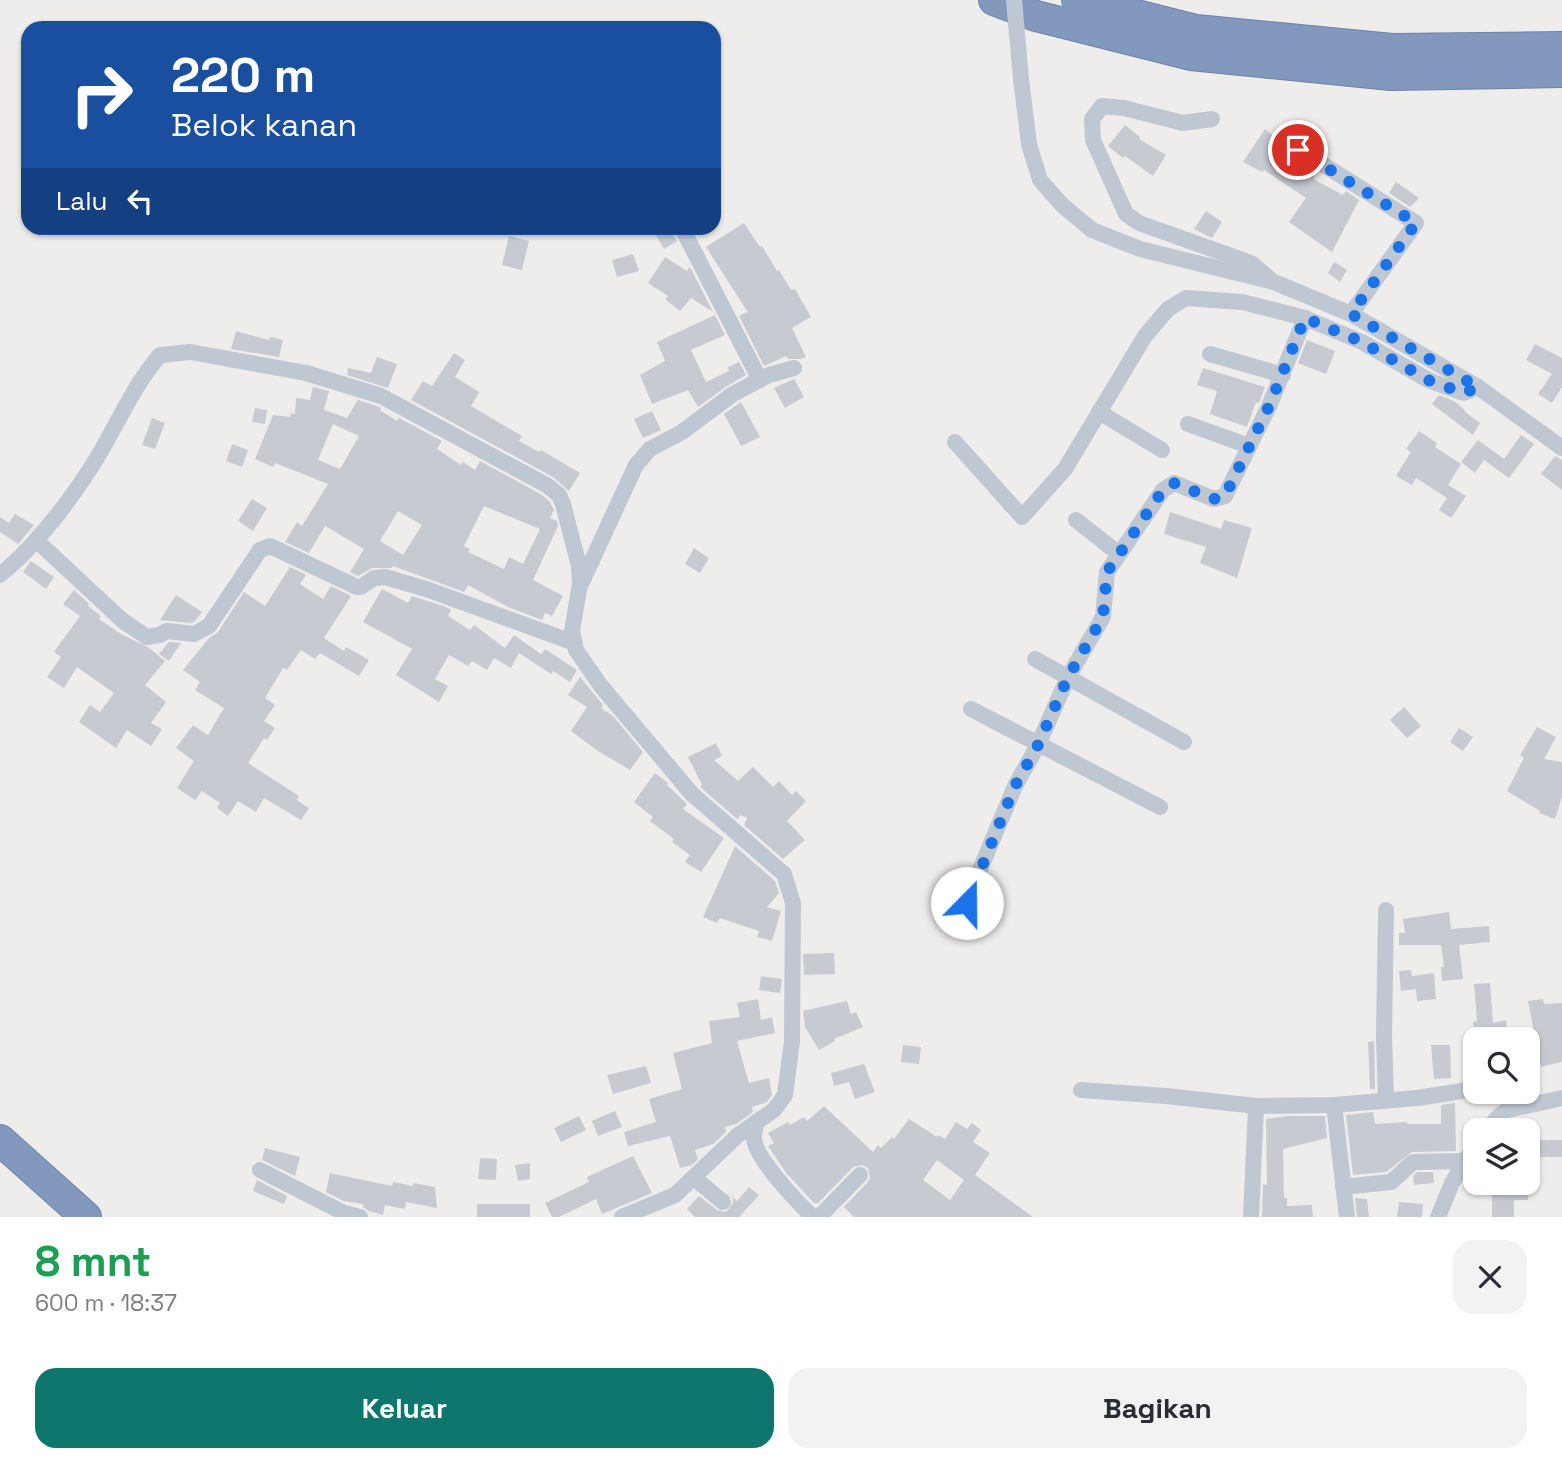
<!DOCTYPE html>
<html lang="id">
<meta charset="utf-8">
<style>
:root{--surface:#fff;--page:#f2f2f3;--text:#2b2b33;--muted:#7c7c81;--accent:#0f766e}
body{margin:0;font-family:"Space Grotesk",sans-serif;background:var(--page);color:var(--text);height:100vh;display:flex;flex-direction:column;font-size:26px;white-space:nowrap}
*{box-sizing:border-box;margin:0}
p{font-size:23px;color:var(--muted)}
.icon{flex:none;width:38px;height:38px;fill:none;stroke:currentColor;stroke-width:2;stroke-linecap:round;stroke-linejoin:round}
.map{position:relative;height:1217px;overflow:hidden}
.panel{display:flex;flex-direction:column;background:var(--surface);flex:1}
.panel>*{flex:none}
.banner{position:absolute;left:21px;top:21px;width:700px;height:214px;border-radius:21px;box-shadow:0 2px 5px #0004;background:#1a4fa0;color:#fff;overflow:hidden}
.fabs{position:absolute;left:1463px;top:1027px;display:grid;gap:14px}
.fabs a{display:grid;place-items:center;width:77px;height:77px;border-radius:14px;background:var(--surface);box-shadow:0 2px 5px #0004;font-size:35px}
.pin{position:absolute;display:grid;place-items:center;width:60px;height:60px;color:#fff;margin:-30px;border:4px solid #fff;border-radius:50%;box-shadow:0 2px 7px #0007}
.me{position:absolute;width:77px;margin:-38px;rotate:22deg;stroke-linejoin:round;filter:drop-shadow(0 0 5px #0008)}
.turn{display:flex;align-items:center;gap:24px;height:147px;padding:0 35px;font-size:32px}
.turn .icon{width:91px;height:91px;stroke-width:2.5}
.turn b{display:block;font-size:49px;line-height:60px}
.then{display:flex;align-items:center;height:66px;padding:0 35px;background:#0003;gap:14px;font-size:26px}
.round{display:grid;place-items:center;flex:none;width:74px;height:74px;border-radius:21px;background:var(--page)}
.headline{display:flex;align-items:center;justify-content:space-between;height:119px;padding:0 35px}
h1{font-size:42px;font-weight:700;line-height:52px;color:#1e9e55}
.button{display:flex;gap:14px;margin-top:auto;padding:14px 35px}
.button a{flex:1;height:80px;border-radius:21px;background:var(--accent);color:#fff;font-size:28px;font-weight:700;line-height:80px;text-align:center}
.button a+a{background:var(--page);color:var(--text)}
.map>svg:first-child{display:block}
</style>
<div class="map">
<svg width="1562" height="1217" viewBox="0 0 1562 1217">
<rect width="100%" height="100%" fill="#efecec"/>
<g fill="#c8cad2" fill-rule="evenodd">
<path d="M1125 125 1140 137 1139 139 1166 155 1153 176 1125 156 1123 158 1108 146Z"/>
<path d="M1265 129 1279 141V147L1283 151 1317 173 1313 179 1343 195 1346 191 1359 200 1332 252 1289 222 1306 198 1264 170 1262 172 1243 162Z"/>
<path d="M1396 182 1419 198 1410 207 1389 193Z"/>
<path d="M1206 211 1222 222 1212 238 1194 229Z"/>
<path d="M744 223 760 247 762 246 777 271 779 270 791 290 795 289 811 317 792 328 806 357 800 359H788L786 356 764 366 739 316 747 312 749 314 706 247Z"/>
<path d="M669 228 677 241 664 249 656 235Z"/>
<path d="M509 236 529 241 522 270 502 265Z"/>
<path d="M633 254 639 271 617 277 612 260Z"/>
<path d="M665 257 687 271 690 267 713 312 691 298 680 311 665 299 668 296 648 283Z"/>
<path d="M1334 262 1347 270 1340 282 1328 273Z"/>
<path d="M715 315 725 335 691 350 706 382 729 371 728 367 739 362 746 375 727 386 698 407 688 390 652 404 640 375 665 361 657 342Z"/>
<path d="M236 331 269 340 270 337 283 340 279 357 231 349Z"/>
<path d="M1307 340 1335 351 1326 374 1298 363Z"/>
<path d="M1535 344 1562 358V387L1552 403 1538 394 1552 374 1526 360Z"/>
<path d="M454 353 465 360 455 377 479 392 471 406 522 436 519 441 539 452 541 450 580 473 569 491 553 477 411 400 423 381 432 386Z"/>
<path d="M377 357 397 364 388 388 347 375 348 368 371 373Z"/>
<path d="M1203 368 1265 387 1259 403 1256 402 1247 427 1210 414 1217 391 1197 385Z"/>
<path d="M794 379 804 397 785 408 774 388Z"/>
<path d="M313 387 329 391 324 410 347 418 358 400 377 406 381 408 380 410 397 421 399 418 442 441 437 449 461 465 463 462 475 470 480 461 542 495 550 502 554 510 550 518 557 521 558 526 533 580 563 596 552 616 545 613 542 620 508 607 468 585 464 592 393 566 392 568H372L358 576 350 572 364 549 325 526 309 553 285 542 297 522 302 526 328 484 275 463 273 467 255 459 273 415 290 417 291 413 295 414 296 398 310 400ZM333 424 359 436 340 469 318 460ZM484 506 540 529 523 564 509 557 504 569 468 552 470 549 464 546ZM398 511 422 525 403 555 380 541Z"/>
<path d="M1439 395 1454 401 1465 410 1464 411 1480 423 1473 435 1432 404Z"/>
<path d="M741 402 760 437 741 446 724 414Z"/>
<path d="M255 408 267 410 265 424 252 422Z"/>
<path d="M652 411 661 430 643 438 634 419Z"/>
<path d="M152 418 165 423 155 449 142 445Z"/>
<path d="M1419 431 1437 443 1435 447 1461 464 1448 485 1466 496 1451 518 1439 510 1447 498 1416 478 1412 485 1396 476 1411 452 1406 449Z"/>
<path d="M1521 435 1534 444 1509 478 1484 460 1475 473 1461 462 1478 440 1504 459Z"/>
<path d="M232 444 248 450 242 467 226 461Z"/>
<path d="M1555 456 1562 460V490L1541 474Z"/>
<path d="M252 499 267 508 253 531 238 521Z"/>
<path d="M1170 512 1221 529 1224 520 1252 528 1237 578 1200 563 1206 547 1164 534Z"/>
<path d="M15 514 34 525 18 544 0 532V517L9 523Z"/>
<path d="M694 548 709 558 700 573 685 564Z"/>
<path d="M31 561 54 577 46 589 23 572Z"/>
<path d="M290 567 306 575 300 584 323 599 331 586 351 596 324 638 344 651 346 647 369 660 359 676 320 653 315 659 301 650 287 670 283 668 265 698 275 705 264 721 275 728 267 740 264 738 248 763 299 796 297 800 309 808 301 820 264 798 256 812 238 801 228 816 217 808 220 803 202 791 195 800 177 788 194 761 176 748 193 725 208 735 224 708 195 690 200 682 183 670 209 638 218 632 244 592 265 606Z"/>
<path d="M382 589 408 603 412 596 446 607 451 610 448 616 470 630 474 625 505 648 514 635 541 654 545 649 577 670 570 682 553 671 551 674 519 653 511 668 494 658 487 670 472 661 468 666 449 655 435 679 448 686 439 702 396 675 412 649 363 622Z"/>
<path d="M74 590 89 604 88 606 101 616 99 619 121 634 148 647 165 661 145 685 166 702 151 723 162 729 151 746 127 730 116 748 79 722 90 705 100 712 114 693 77 667 64 688 47 677 61 657 54 652 80 616 63 604Z"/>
<path d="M176 595 202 612 195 621 192 623 160 620Z"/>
<path d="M169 642 181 643 169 661 159 654Z"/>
<path d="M580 677 603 705 601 708 613 716 643 752 630 770 598 751 571 731 587 707 568 695Z"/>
<path d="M1404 707 1421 726 1407 738 1390 720Z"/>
<path d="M1537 727 1556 737 1544 759 1562 762V797L1555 819 1539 813 1540 811 1507 791 1524 758 1520 755Z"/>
<path d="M1459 728 1473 737 1463 751 1450 742Z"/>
<path d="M716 743 722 756 714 760 738 781 753 767 773 787 779 781 792 795 796 791 806 801 787 821 805 840 783 859 744 825 747 818 741 815 737 819 700 787 702 785 688 757Z"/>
<path d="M655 773 668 783 667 785 687 804 683 809 724 838 701 872 685 862 690 855 672 842 674 839 650 821 653 817 634 802Z"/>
<path d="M735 846 775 881 779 893 767 907 781 911 772 941 757 937 759 931 720 918 717 923 703 917Z"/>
<path d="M1449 912 1451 929 1489 926 1490 942 1459 945 1463 979 1442 981 1441 967H1444L1441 945H1399V933H1405L1403 919Z"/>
<path d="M834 953 835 974 804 975 803 954Z"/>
<path d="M1411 970 1412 976 1434 973 1436 999 1417 1001 1416 989 1401 991 1399 971Z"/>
<path d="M761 976 782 979 780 993 759 990Z"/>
<path d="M1490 983 1493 1023 1506 1020 1508 1040H1476L1473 1022 1477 1021 1474 984Z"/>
<path d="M758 999 761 1020 772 1017 775 1033 737 1041 749 1083 769 1078 772 1095 767 1102 752 1107 753 1112 736 1124 725 1127 726 1132 713 1144 695 1150 698 1159 692 1165 680 1168 670 1136 628 1146 624 1132 656 1122 649 1099 682 1089 673 1053 712 1043 709 1021 740 1017 737 1003Z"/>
<path d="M1543 999 1544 1004 1562 1003V1062L1541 1067 1528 1001Z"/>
<path d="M847 1001 851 1014 856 1012 863 1027 834 1039 835 1041 819 1050 805 1027 803 1011Z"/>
<path d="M1374 1041 1375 1089H1370L1368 1042Z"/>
<path d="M903 1045 921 1047 919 1064 901 1062Z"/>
<path d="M1431 1045H1450L1451 1078 1434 1079Z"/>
<path d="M864 1064 875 1092 855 1099 849 1082 834 1086 831 1073Z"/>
<path d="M646 1066 651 1083 613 1094 607 1075Z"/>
<path d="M1455 1103 1456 1151 1412 1152 1386 1172 1353 1175 1346 1115 1373 1112 1375 1124 1407 1122V1124H1441V1105Z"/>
<path d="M824 1106 873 1152 878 1145 881 1148 892 1137 894 1139 909 1119 937 1137 938 1135 945 1139 956 1122 967 1129 972 1123 981 1130 973 1142 990 1153 975 1175 1033 1217H854L844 1207 834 1217 868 1182 870 1177 868 1168 862 1165 853 1167 818 1203H814L787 1174 768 1146 774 1143 768 1133 788 1122 790 1125 804 1117 807 1121ZM937 1160 964 1180 950 1200 923 1180Z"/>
<path d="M615 1111 622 1127 598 1136 592 1121Z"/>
<path d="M579 1116 586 1130 561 1142 554 1128Z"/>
<path d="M1288 1116H1325L1327 1138 1283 1149 1284 1198H1287V1206L1312 1205 1313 1217H1262L1263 1184 1267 1185 1266 1119Z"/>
<path d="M1529 1118V1130H1513V1119Z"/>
<rect x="1531" y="1140" width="31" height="17"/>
<path d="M265 1148 300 1157 295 1176 262 1160Z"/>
<path d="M633 1156 652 1193 602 1214 596 1199 559 1217H552L545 1203 589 1182 587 1177Z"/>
<path d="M480 1158 497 1159 496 1180 478 1179Z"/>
<path d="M530 1163V1179L518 1181 515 1165Z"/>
<path d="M1417 1172H1433L1434 1183 1414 1185 1413 1176Z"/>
<path d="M330 1173 392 1186 393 1182 413 1186V1183L435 1187 437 1208 406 1202 405 1209 385 1205 383 1215 369 1211 363 1207V1204L344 1201 326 1192Z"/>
<path d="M257 1180 287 1196 284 1204 253 1191Z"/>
<path d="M1492 1183H1528V1200H1514V1217H1492Z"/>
<path d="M749 1187 759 1195 739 1217H695L687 1209 699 1196 717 1210 726 1212 733 1203V1198L726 1190 737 1201Z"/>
<path d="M1355 1198 1367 1199 1369 1217H1357Z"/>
<path d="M1399 1202 1423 1204 1422 1217H1397Z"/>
<rect x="477" y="1204" width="53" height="13"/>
</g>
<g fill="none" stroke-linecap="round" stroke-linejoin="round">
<defs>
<g id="highway">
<path d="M994 0 1036 16 1191 55 1391 75 1562 72"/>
<path d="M1077 0 1196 30 1392 49 1562 47"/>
<path d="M0 1140 86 1217"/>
</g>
</defs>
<use href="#highway" stroke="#6d84a9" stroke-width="32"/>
<g stroke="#bfc7d2" stroke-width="16">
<path d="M1021 79 1029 144 1040 180 1062 205 1092 230 1140 249 1274 282 1351 314 1478 387 1562 448"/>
<path d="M1212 119 1183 123 1124 108 1102 106 1092 119 1093 140 1126 214 1139 223 1251 263 1270 279"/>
<path d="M1289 143 1416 223 1351 314"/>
<path d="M682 228 760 380"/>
<path d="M1210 354 1283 375"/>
<path d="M1099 412 1162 450"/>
<path d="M1188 424 1249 446"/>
<path d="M955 442 1022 517 1065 469 1145 336 1168 309 1186 298 1242 302 1305 318 1362 342 1430 381 1464 393 1478 387"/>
<path d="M1076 520 1119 554"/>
<path d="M36 540 123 621 147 637 159 635 167 631 194 634 209 626 260 550 270 546 357 587H361L374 578 385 577 426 589 572 642"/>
<path d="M0 575C34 547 66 506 90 469 115 431 130 390 160 355L190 352 306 373 381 396 548 486 559 495 563 504 579 566 580 584 572 631 576 650 601 686 692 794 784 874 793 903 792 1041 785 1095 774 1110 738 1135 675 1195 622 1217"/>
<path d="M582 582 636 465 650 449 682 432 733 394 769 375 794 368"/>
<path d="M1035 659 1184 742"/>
<path d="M971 709 1160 807"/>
<path d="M966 903 1015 786 1038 745 1068 677 1103 617 1107 572 1163 490 1174 483 1214 499 1225 496 1270 404 1305 318"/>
<path d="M1081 1090 1166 1096 1256 1106 1334 1105 1417 1098 1475 1089"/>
<path d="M1493 1092 1521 1105"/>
<path d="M1386 1099 1384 1035 1386 910"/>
<path d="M1334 1105 1347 1217"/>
<path d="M756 1122C756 1127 754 1133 754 1139 756 1159 798 1203 813 1217"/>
<path d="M1486 1130 1500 1115 1507 1110 1562 1098"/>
<path d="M260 1170 344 1213 360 1217"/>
<path d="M694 1178 723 1202"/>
<path d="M1343 1187 1391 1182 1413 1162 1465 1161"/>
<path d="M819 1217 860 1175"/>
<path d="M1251 1217 1256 1106"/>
<path d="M1438 1217 1452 1183 1475 1145"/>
</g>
<use href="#highway" stroke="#8299bd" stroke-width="30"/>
<path stroke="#bfc7d2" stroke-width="16" d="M1014 0 1021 79"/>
</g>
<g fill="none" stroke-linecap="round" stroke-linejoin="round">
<path stroke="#1a73e8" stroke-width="12" stroke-dasharray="0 21.6" d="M967 903 1015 786 1038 745 1068 677 1103 617 1107 572 1163 490 1174 483 1214 499 1225 496 1270 404 1305 318 1362 342 1430 381 1464 393 1478 387 1351 314 1416 223 1298 150"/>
</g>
</svg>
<div class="fabs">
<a><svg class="icon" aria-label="search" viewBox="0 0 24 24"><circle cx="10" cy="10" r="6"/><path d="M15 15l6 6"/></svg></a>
<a><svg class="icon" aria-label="layers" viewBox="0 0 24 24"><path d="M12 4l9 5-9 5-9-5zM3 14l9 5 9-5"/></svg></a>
</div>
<div class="pin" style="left:1298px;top:150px;background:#d93025"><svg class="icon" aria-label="arrive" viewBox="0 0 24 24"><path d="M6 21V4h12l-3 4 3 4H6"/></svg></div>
<svg class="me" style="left:967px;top:903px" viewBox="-20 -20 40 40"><circle r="19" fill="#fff"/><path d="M0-13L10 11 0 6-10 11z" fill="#1a73e8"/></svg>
<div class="banner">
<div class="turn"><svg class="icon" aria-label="right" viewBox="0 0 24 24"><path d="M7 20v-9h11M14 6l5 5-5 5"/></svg><div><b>220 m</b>Belok kanan</div></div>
<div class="then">Lalu<svg class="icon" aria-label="left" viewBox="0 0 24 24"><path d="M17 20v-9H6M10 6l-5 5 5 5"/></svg></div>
</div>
</div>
<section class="panel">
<div class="headline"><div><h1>8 mnt</h1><p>600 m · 18:37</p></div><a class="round"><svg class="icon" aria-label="close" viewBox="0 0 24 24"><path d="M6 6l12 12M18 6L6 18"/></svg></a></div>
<div class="button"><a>Keluar</a><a>Bagikan</a></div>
</section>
